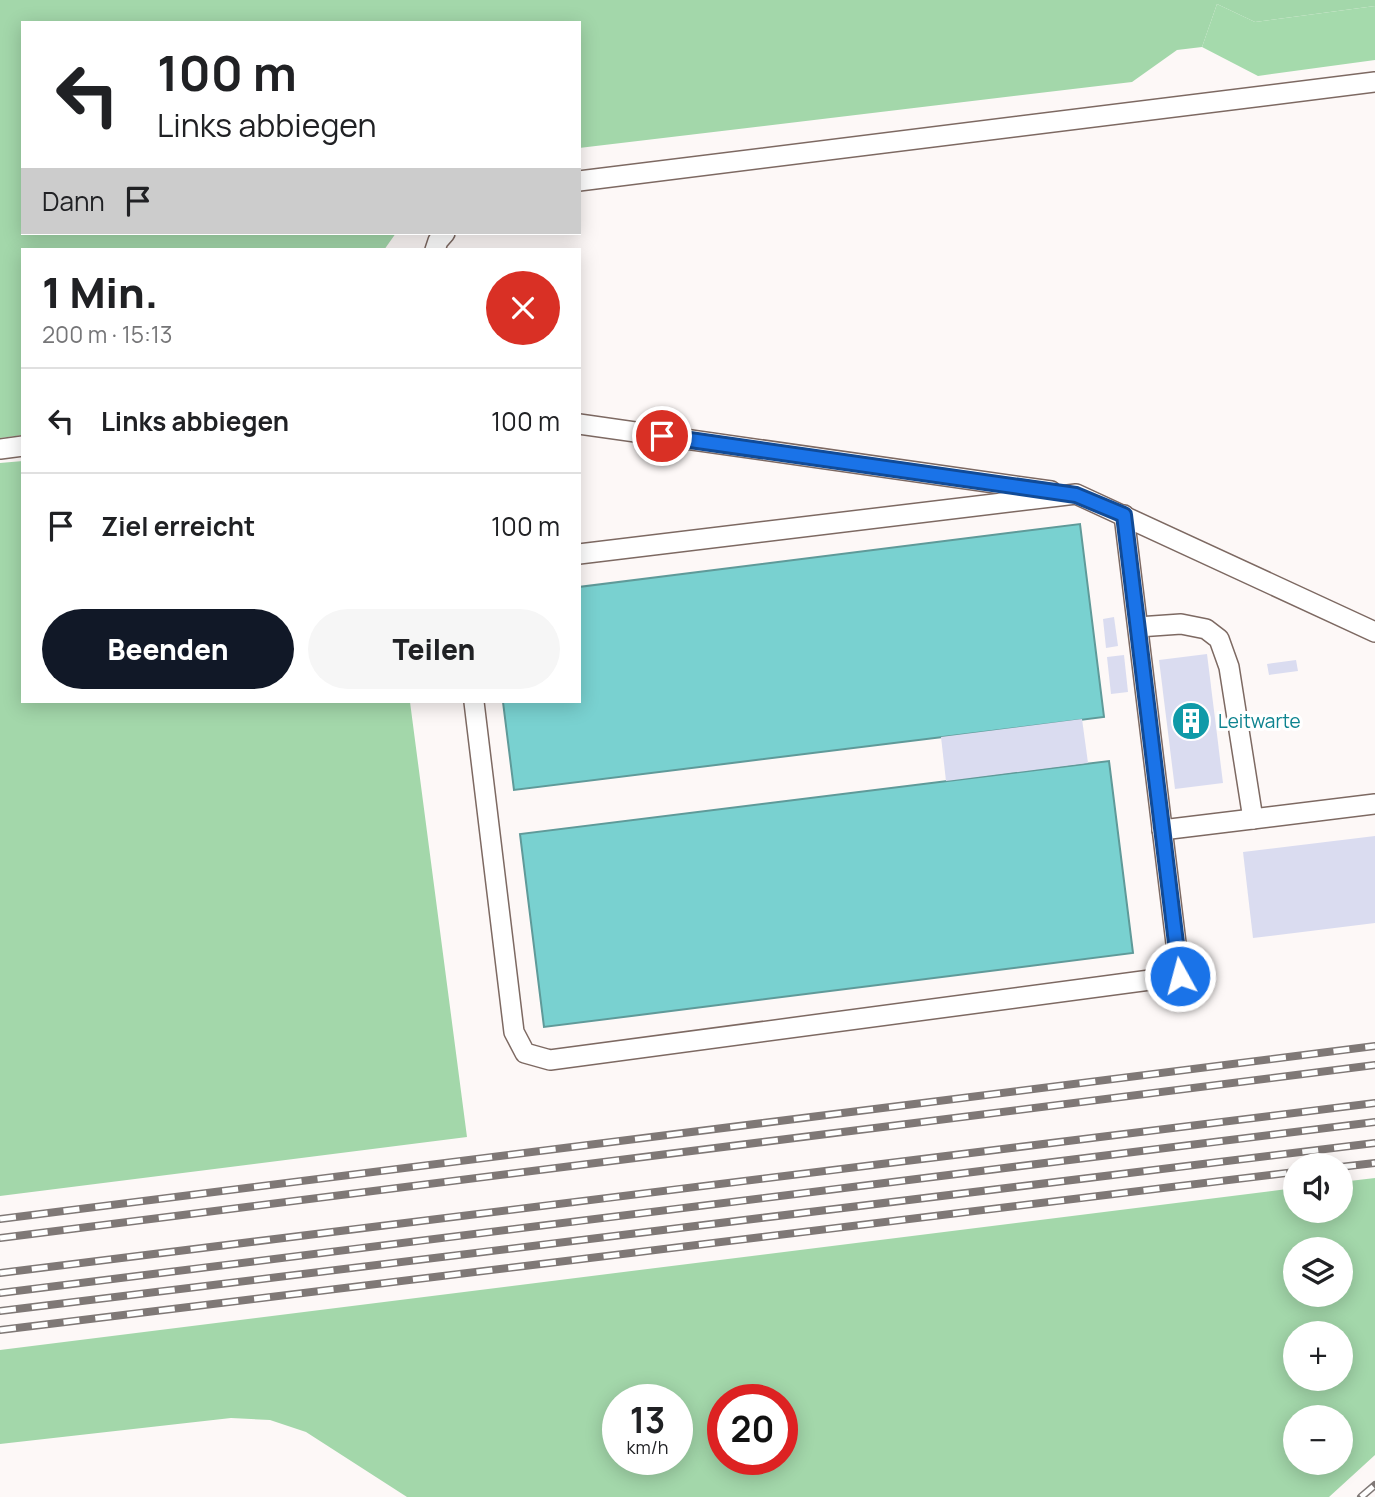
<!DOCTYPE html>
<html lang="de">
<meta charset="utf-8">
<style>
:root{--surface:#fff;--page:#f6f6f6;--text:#202124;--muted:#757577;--line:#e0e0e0;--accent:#111827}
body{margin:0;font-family:Manrope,sans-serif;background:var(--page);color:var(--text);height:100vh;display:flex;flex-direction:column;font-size:26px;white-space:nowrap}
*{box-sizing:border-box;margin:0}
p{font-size:23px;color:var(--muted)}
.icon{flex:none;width:38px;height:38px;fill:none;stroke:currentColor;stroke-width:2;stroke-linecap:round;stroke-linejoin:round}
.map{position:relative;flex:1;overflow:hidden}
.details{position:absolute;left:21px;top:248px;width:560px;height:455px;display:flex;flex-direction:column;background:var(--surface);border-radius:0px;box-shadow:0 4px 18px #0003}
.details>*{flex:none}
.top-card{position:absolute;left:21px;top:21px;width:560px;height:214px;border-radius:0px;box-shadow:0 4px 18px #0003;background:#fff;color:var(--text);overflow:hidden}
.fabs{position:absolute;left:1283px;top:1153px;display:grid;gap:14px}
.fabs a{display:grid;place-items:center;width:70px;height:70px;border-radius:50%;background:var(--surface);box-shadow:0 4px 18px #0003;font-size:35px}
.speed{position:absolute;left:602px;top:1384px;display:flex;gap:14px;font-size:35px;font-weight:700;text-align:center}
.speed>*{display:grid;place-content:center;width:91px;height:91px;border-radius:50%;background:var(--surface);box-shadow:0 4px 18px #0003;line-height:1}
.speed small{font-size:18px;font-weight:400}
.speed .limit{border:10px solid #d22;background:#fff;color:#111}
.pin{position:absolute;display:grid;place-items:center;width:60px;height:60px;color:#fff;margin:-30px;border:4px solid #fff;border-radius:50%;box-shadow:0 2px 7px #0007}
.me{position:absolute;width:77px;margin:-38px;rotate:353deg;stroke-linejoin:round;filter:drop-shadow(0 0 5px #0008)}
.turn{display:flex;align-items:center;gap:24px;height:147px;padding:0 21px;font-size:32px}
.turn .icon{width:91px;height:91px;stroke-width:2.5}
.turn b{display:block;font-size:49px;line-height:60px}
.then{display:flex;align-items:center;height:66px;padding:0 21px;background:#0003;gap:14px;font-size:26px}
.round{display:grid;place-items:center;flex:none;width:74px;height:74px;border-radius:37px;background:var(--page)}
.headline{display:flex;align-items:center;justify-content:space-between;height:119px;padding:0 21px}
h1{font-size:42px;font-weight:800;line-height:52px}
.cta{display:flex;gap:14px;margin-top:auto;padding:14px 21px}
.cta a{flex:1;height:80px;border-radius:42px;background:var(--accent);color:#fff;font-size:28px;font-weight:800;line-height:80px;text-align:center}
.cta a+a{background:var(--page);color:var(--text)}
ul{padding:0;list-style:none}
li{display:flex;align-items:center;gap:21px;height:105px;padding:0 21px;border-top:2px solid var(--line)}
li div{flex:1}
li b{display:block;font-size:26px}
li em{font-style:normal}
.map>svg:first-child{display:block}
</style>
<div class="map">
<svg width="1375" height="1497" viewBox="0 0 1375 1497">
<rect width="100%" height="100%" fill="#fdf8f7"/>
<g fill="#a3d7aa" fill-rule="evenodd">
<path d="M0 0H1375V6L1255 22 1217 4 1202 47 1177 50 1132 82 579 148V23H23V233H396L384 250H23V435L0 438Z"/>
<path d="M23 461V702H410L467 1137 0 1196V463Z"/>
<path d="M1375 1178V1455L1329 1497H407L306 1432 270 1420 231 1418 0 1444V1350L1295 1188V1211H1340L1341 1182ZM1295 1250H1340V1295H1295ZM1295 1334H1340V1379H1295ZM618 1400H677V1460H618ZM782 1400V1460H723V1400ZM1295 1418H1340V1463H1295Z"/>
</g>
<path fill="#a5daac" d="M1217 4 1255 22 1375 6V60L1258 76 1202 47Z"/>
<g fill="#79d1d0" stroke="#5f9a99" stroke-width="2">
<path d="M1080 524 1104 717 514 790 503 702H579V587Z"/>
<path d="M1109 761 1133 953 544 1027 520 834Z"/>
</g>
<g fill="#dadcf0">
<path d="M1114 617 1118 646 1106 648 1103 619Z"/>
<path d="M1207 654 1223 783 1175 789 1159 660Z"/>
<path d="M1124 655 1128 692 1111 694 1107 657Z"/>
<path d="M1296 660 1298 671 1269 675 1267 664Z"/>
<path d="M1082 719 1088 763 946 781 941 737Z"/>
<path d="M1375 836V923L1253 938 1243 852Z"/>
</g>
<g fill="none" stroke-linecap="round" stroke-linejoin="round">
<defs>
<g id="lane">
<path d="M579 181 1375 82"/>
<path d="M435 250 438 241 445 233"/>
<path d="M579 424 1051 491"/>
<path d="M0 449 23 446"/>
<path d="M579 554 1076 494 1375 632"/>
<path d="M1138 627 1181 624 1206 629 1219 639 1229 667 1253 819"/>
<path d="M474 702 514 1032 525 1053 550 1060 1180 976 1124 515"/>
<path d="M1162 830 1375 804"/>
</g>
</defs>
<use href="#lane" stroke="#7d6962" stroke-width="22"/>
<use href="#lane" stroke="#fff" stroke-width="19"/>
<defs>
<g id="rail">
<path d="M1340 1167 1375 1163"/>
<path d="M0 1219 1375 1046"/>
<path d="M0 1238 1375 1065"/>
<path d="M0 1273 1375 1103"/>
<path d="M0 1293 1375 1122"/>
<path d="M0 1311 1375 1143"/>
<path d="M0 1330 1295 1172"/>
<path d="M1361 1497 1375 1485"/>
</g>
</defs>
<use href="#rail" stroke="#7f7876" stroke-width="8"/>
<use href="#rail" stroke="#fff" stroke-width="5" stroke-dasharray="16" stroke-linecap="butt"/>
</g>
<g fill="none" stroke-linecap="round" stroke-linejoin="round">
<defs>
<path id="route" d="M662 436 1076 495 1124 515 1180 976"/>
</defs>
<use href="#route" stroke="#114b97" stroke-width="18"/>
<use href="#route" stroke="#1a73e8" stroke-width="12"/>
</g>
<defs>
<symbol id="building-disc" viewBox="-11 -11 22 22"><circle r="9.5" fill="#0f9aa8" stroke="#fff"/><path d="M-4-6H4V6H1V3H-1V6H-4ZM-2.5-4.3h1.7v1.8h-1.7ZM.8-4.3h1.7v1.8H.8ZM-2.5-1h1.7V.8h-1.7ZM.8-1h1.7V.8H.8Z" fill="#fff"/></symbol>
</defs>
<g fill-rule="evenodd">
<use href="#building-disc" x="1169" y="699" width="44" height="44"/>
</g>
<g text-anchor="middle" stroke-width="6" stroke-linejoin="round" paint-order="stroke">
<g font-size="19" fill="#0d838f" stroke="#fff" text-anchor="start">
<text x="1218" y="728">Leitwarte</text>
</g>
</g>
</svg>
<div class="fabs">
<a><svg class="icon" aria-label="sound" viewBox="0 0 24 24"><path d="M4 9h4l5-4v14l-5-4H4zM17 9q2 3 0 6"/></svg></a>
<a><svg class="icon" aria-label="layers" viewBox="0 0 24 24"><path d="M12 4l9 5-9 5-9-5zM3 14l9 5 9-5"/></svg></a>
<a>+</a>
<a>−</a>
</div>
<div class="speed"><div>13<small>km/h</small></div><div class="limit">20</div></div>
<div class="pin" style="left:662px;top:436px;background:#d93025"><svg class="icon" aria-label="arrive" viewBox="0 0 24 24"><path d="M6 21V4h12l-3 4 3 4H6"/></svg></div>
<svg class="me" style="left:1180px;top:976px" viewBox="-20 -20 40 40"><circle r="17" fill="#1a73e8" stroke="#fff" stroke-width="3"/><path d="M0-11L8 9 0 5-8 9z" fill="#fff"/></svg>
<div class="top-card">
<div class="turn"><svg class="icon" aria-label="left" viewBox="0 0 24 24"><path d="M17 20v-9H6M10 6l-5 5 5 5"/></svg><div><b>100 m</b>Links abbiegen</div></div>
<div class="then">Dann<svg class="icon" aria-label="arrive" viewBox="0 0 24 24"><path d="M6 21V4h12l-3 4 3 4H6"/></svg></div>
</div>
<section class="details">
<div class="headline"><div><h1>1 Min.</h1><p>200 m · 15:13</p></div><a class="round" style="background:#d93025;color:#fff"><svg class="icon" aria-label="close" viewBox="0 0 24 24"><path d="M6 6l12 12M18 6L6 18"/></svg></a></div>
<ul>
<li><svg class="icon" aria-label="left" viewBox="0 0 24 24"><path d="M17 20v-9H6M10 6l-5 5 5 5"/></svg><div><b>Links abbiegen</b></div><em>100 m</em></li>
<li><svg class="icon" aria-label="arrive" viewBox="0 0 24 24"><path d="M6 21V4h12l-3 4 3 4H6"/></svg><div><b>Ziel erreicht</b></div><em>100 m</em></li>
</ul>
<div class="cta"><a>Beenden</a><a>Teilen</a></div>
</section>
</div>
